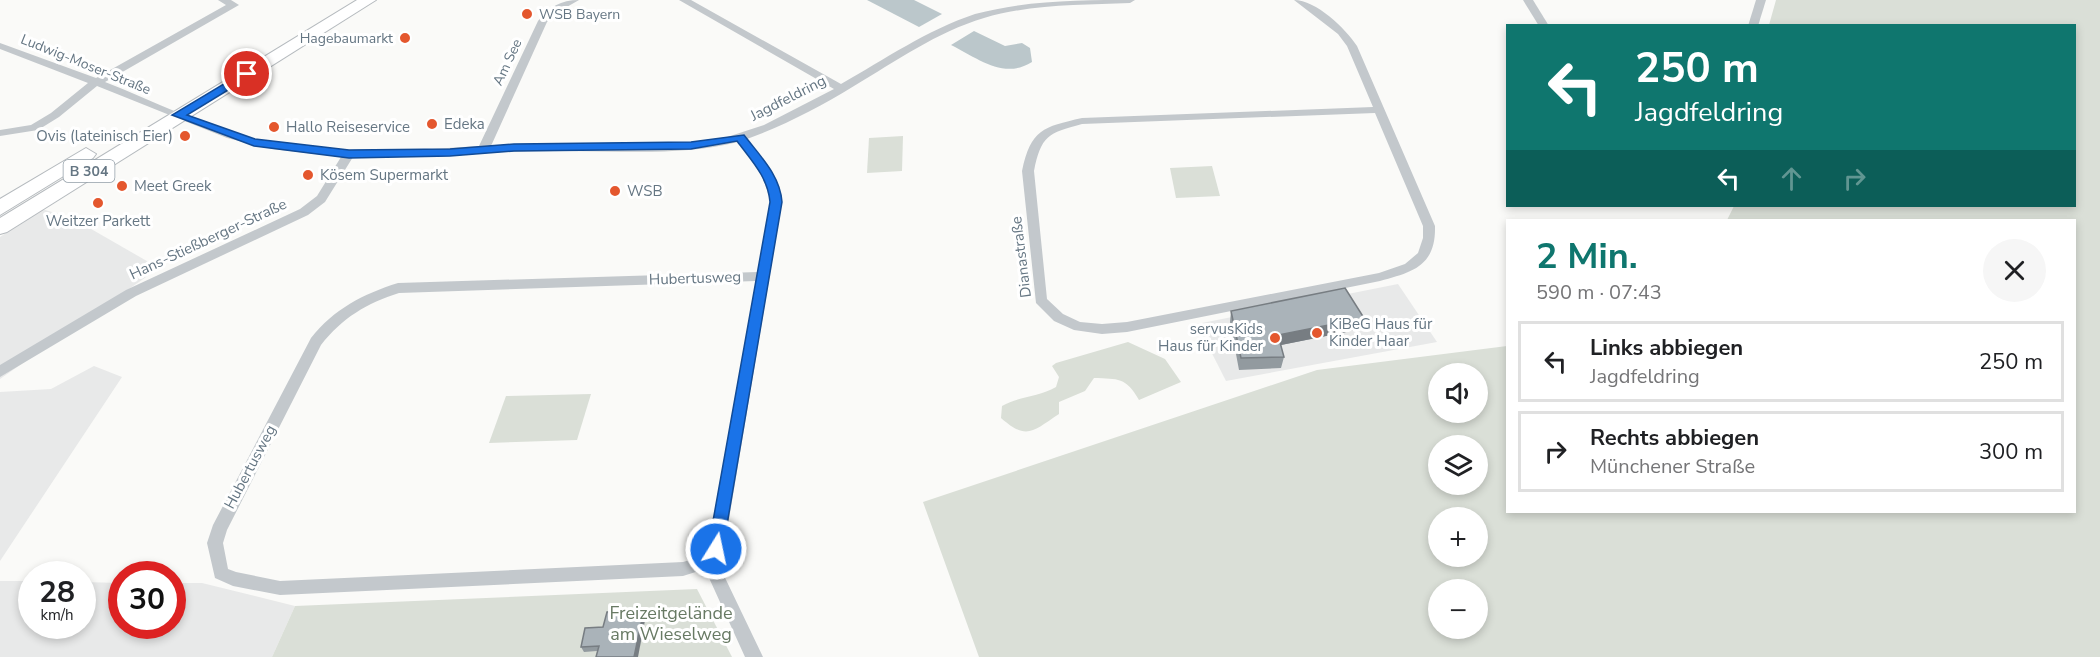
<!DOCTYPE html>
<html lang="de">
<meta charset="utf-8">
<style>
:root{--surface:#fff;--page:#f6f6f6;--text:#202124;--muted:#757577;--line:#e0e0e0;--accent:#0f766e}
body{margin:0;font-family:"Nunito Sans",sans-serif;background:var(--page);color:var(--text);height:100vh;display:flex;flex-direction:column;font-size:22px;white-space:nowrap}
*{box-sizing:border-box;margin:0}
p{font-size:20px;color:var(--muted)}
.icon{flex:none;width:33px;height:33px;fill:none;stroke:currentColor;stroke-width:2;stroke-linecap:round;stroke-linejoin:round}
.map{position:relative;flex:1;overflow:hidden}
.side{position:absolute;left:1506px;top:219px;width:570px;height:294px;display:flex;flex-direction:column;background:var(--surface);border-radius:0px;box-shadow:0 3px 9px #0003}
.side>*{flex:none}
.banner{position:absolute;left:1506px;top:24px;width:570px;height:183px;border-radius:0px;box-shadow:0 3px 9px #0003;background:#0f766e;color:#fff;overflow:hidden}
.tools{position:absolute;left:1428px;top:363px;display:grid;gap:12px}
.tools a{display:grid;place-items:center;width:60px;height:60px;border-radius:50%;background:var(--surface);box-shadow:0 3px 9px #0003;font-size:30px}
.speed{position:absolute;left:18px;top:561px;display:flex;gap:12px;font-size:30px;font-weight:700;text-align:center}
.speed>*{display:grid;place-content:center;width:78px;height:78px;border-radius:50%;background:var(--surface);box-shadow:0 3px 9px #0003;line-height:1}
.speed small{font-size:15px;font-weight:400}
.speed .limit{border:9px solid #d22;background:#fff;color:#111}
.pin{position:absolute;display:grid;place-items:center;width:51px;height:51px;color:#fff;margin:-26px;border:3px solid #fff;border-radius:50%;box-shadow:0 2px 6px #0007}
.me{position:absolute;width:66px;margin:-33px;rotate:10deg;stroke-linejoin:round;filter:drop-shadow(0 0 4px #0008)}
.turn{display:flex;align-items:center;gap:21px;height:126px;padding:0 30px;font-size:27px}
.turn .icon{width:78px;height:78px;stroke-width:2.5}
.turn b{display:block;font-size:42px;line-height:51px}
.lanes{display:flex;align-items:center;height:57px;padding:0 30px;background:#0003;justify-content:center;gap:30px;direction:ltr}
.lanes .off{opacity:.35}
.round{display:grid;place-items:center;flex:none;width:63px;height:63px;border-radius:32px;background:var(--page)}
.overview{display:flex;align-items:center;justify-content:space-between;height:102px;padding:0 30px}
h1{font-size:36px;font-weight:700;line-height:45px;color:var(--accent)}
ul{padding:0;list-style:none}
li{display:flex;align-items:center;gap:18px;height:81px;margin:0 12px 9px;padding:0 18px;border:3px solid var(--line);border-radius:0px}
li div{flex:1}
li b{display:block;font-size:22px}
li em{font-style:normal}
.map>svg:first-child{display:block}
</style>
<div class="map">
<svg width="2100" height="657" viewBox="0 0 2100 657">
<rect width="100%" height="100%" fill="#fafaf8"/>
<g fill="#e8e9e9">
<path d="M42 209 72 218 159 268 0 379V237Z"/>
<path d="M1398 284 1437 342 1226 381 1197 324Z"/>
<path d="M94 366 122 377 0 561V392L51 389Z"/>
<path d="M0 581H31L32 626H82L83 582 121 583 122 626H172L173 583H202L295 606 272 657H0Z"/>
</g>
<g fill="#dadfd7" fill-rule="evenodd">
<path d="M1776 0H2100V657H979L923 502 1317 370 1507 346 1508 512H2074V220H1727L1734 206H2074V26L1769 25ZM1438 374H1478V412H1438ZM1438 446H1478V484H1438ZM1438 518H1478V556H1438ZM1438 590H1478V628H1438Z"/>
<path d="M903 136 902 171 867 173 869 138Z"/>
<path d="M1212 166 1220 196 1176 198 1170 168Z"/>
<path d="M1128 342 1165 359 1181 382 1139 400C1126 377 1118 379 1094 378L1085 391 1059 402V414C1033 431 1027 441 1001 418L1002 406C1020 396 1039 397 1056 387L1059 377 1052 366 1056 363Z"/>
<path d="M591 394 577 440 489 443 506 396Z"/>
<path d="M697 589 732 657H272L295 606Z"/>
</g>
<g fill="#bbc7cb">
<path d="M867 0H914L942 14 919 27Z"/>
<path d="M974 31 1005 46 1022 43 1030 48 1032 62C1004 80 977 58 951 45Z"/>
</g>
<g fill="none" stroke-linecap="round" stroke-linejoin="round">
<defs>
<g id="primary">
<path d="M357 0H376L7 232 0 234V218Z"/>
<path d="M86 148 96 154 93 158 0 215V199Z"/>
</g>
</defs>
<use href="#primary" stroke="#b5babe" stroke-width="2"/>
<g fill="#c3c8cc" fill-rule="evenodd">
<path d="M218 0H231L239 5 105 82C154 101 200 125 251 138 325 157 404 151 479 146L538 21C549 7 561 0 579 0L558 12 547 22 491 146 556 143 672 145 718 140 764 125 834 89 679 0H691L841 84C885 59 927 30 975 14 1027 0 1081 0 1135 0L1130 3C1082 5 1031 4 984 18 937 32 896 61 854 86 820 107 785 125 747 139L774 175 782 202 724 549 717 561 763 657H745L705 569 683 576 280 595 233 586 215 578 207 543 213 525 311 338C334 309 363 294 398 283L758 272 770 202C766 177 752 161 738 142 677 157 616 150 555 151 487 151 420 158 353 157L325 202 308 215 136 296 0 377V365L126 290 300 209 317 196 341 157 272 149 227 138 97 86 59 117 38 130 0 136V130L31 125 51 113 88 83 0 49V43L96 78 226 5ZM756 281 708 548 704 556 683 562 280 581 236 572 228 569 223 543 227 530 321 345C342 318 367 303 399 293Z"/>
<path d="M1294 0C1316 0 1345 28 1357 46L1435 226C1436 266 1413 272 1380 281L1127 332 1102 334 1074 330 1054 321 1036 303 1022 171C1031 129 1043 127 1082 118L1373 107 1347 46 1338 34ZM1375 113 1423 226V238L1418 253 1405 264 1379 273 1127 322 1102 324 1080 322 1063 314 1047 299 1034 171C1041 136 1048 133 1082 124Z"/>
<path d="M1523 0H1533L1549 26H1539Z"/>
<path d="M1756 0H1766L1758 26H1748Z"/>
</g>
<use href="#primary" fill="#fff" fill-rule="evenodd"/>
</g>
<g fill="#929a9f">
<path d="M1231 311 1364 318 1361 329 1281 345 1284 357 1281 368 1239 370 1230 322Z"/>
<path d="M646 615 597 651 584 652 581 647 603 627Z"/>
</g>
<g fill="#777d82">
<path d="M1364 318 1361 329 1276 346 1278 335Z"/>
<path d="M644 610 646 615 638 657H634Z"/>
</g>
<g fill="#aab3b9" stroke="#777d82" stroke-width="1.5">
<path d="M1345 288 1364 318 1278 335 1284 357 1241 358 1231 311Z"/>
<path d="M644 610 634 657H596L599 646 581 647 585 628 603 627 607 612Z"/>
</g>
<path fill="#1a73e8" stroke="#114b97" stroke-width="1.5" d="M247 70 251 71V76L187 115 255 139 349 150 450 149 514 144 691 142 744 135C760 156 780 175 782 202L722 554H710L708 549 770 202C768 177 751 160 737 141L691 149 514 151 450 156 349 158 254 146 172 115Z"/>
<g fill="#e4572e" stroke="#fff" stroke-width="2">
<circle cx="527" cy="14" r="6"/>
<circle cx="405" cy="38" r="6"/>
<circle cx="432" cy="124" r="6"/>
<circle cx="274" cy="127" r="6"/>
<circle cx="185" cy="136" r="6"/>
<circle cx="308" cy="175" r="6"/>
<circle cx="122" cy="186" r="6"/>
<circle cx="615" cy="191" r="6"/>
<circle cx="98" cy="203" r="6"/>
<circle cx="1317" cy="333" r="6"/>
<circle cx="1275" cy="338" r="6"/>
</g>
<g text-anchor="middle" stroke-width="6" stroke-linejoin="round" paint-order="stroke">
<g font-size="14" fill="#657683" stroke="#fff" text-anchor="start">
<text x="539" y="19">WSB Bayern</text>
<text x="393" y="43" text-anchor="end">Hagebaumarkt</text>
</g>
<g font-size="14" fill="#657683" stroke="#fff">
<text transform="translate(507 62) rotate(-65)" y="5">Am See</text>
<text transform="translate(86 64) rotate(22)" y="5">Ludwig-Moser-Straße</text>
</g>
<rect fill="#fff" stroke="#939fa8" stroke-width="1.5" x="63.5" y="160" width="51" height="22" rx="4.5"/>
<g font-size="14" font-weight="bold" fill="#657683">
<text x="89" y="176">B 304</text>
</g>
<g font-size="15" fill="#657683" stroke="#fff">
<text transform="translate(788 98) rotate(-27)" y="5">Jagdfeldring</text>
<text transform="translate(208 239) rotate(-25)" y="5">Hans-Stießberger-Straße</text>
<text transform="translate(1021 257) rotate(-97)" y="5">Dianastraße</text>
<text transform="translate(695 278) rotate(-2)" y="5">Hubertusweg</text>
<text transform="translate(250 467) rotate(-62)" y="5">Hubertusweg</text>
</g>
<g font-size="15" fill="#657683" stroke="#fff" text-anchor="start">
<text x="444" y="129">Edeka</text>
<text x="286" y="132">Hallo Reiseservice</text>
<text x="173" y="141" text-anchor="end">Ovis (lateinisch Eier)</text>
<text x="320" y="180">Kösem Supermarkt</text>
<text x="134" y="191">Meet Greek</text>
<text x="627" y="196">WSB</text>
<text x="98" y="226" text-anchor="middle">Weitzer Parkett</text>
<text x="1329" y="329">KiBeG Haus für<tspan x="1329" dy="17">Kinder Haar</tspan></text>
<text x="1263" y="334" text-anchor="end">servusKids<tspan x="1263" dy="17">Haus für Kinder</tspan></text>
</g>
<g font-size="18" fill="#687a64" stroke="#fff">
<text x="671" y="619">Freizeitgelände<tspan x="671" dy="21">am Wieselweg</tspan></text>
</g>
</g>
</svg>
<div class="tools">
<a><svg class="icon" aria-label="sound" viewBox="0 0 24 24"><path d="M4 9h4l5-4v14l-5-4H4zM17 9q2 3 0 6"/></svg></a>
<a><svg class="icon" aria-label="layers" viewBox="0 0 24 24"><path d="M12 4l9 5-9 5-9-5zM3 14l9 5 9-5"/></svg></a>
<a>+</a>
<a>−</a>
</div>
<div class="speed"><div>28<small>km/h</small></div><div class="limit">30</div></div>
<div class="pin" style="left:247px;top:74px;background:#d93025"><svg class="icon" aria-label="arrive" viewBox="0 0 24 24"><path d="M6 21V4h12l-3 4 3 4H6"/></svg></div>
<svg class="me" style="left:716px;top:549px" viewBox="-20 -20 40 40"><circle r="17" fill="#1a73e8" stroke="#fff" stroke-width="3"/><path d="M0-11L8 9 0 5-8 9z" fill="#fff"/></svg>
<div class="banner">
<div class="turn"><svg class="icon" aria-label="left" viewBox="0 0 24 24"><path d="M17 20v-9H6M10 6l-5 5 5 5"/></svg><div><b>250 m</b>Jagdfeldring</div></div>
<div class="lanes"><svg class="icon" aria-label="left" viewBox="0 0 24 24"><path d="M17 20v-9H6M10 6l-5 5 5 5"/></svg><svg class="icon off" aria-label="ahead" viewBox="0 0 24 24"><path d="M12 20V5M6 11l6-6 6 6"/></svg><svg class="icon off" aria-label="right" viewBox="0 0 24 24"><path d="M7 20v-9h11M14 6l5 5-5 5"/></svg></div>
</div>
<section class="side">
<div class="overview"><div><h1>2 Min.</h1><p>590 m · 07:43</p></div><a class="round"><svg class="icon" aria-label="close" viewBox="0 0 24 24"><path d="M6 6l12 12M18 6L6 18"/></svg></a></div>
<ul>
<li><svg class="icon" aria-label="left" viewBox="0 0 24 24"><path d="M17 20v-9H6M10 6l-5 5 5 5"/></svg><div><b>Links abbiegen</b><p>Jagdfeldring</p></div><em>250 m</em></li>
<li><svg class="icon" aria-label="right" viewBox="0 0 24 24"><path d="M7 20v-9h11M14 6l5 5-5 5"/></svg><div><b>Rechts abbiegen</b><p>Münchener Straße</p></div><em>300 m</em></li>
</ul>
</section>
</div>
